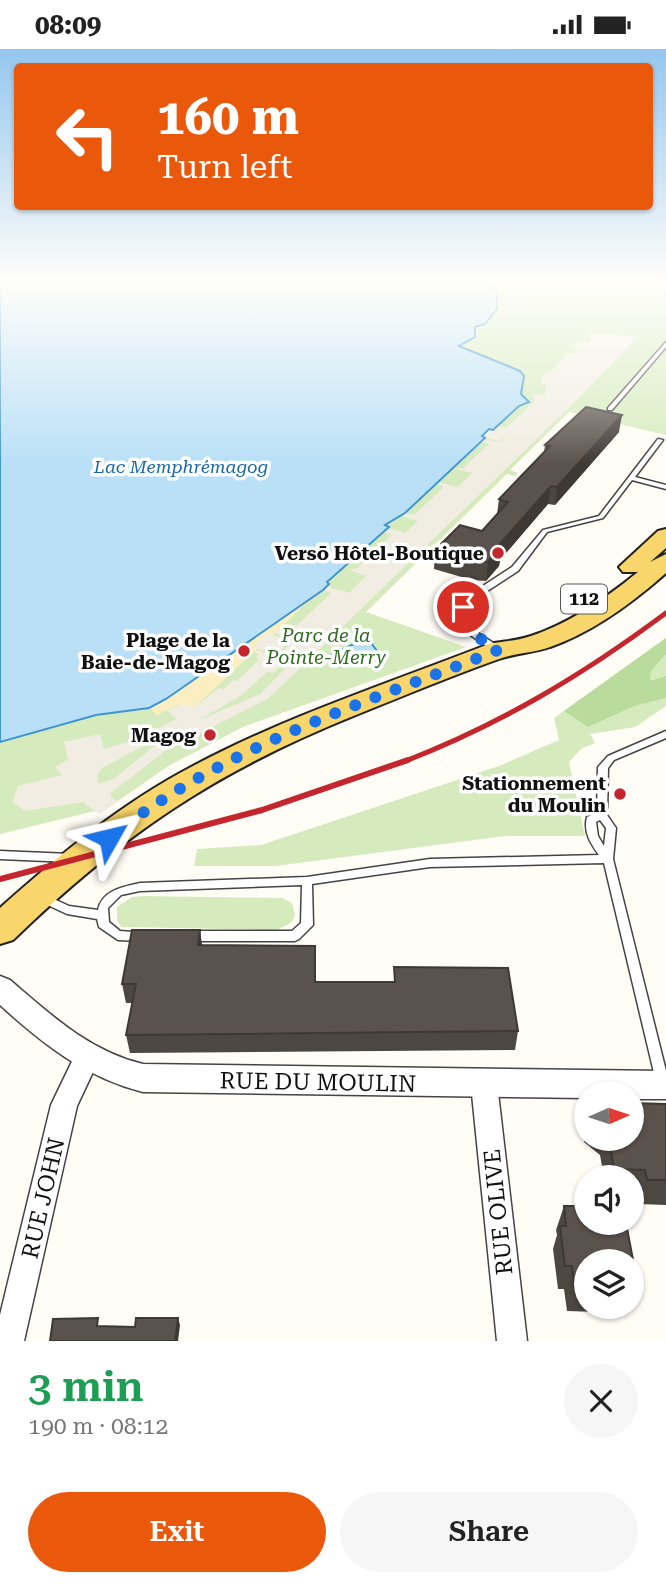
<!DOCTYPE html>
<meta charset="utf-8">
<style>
:root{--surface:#fff;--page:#f6f6f6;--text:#222;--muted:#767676;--accent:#ea580c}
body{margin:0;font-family:"Roboto Serif",serif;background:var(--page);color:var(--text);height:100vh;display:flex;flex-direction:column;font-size:26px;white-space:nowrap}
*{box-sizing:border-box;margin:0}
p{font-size:23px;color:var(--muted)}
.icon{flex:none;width:38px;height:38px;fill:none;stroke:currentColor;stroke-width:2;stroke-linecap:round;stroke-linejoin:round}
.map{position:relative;height:1292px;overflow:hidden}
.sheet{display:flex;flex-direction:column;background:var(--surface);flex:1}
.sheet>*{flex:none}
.banner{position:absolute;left:14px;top:14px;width:639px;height:147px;border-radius:7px;box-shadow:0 2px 5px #0004;background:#ea580c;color:#fff;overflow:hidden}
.needle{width:46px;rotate:87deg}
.controls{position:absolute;left:574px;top:1032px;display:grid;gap:14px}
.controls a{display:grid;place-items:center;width:70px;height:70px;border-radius:50%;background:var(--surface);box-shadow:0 2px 5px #0004;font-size:35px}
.pin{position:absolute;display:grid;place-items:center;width:60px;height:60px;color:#fff;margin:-30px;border:4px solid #fff;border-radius:50%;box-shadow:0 2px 7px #0007}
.me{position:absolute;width:77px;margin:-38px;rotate:53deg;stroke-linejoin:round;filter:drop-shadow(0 0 5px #0008)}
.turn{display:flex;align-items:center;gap:24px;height:147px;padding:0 28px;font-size:32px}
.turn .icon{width:91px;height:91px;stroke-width:2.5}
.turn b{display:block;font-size:49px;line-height:60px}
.round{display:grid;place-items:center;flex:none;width:74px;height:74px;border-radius:37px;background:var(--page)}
.headline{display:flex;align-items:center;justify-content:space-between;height:119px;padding:0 28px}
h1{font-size:42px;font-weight:600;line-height:52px;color:#1e9e55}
.primary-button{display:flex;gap:14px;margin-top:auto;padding:14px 28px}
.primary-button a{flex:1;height:80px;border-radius:42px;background:var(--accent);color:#fff;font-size:28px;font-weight:600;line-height:80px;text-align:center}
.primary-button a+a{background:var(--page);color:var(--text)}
.status{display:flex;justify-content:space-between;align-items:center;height:49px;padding:0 35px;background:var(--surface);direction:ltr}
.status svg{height:19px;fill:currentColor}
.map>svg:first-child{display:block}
</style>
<div class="status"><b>08:09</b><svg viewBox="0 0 49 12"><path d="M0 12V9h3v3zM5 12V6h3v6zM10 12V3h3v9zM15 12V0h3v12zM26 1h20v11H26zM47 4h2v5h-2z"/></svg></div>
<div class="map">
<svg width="666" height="1292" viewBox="0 0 666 1292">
<rect width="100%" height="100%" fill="#fffdf5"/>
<g fill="#d5ebbd">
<path d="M488 235H666V386L569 363 510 421 518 424 515 427 507 425 366 563 466 598 243 678 170 716 99 765 95 762 0 785V693C31 683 62 673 95 666 117 662 139 665 159 655L323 540 339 521 389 479 384 477 405 464 519 357 528 353 521 345 524 327 520 322 459 297 477 285 475 278 488 273 497 260Z"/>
<path d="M666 589V657L635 678 590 685 595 694 581 700 569 713 585 787H505L276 817H194L197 800 261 796 499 717 559 691 554 669Z"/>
<path d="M143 847 282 849 292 854 295 866 292 873 277 881 122 878 117 872V858L132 848Z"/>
</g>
<path fill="#b9dc9c" d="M666 589V605L651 622 650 632 666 627V649L634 657 588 678 564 662Z"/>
<path fill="#fbeec1" d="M321 540 273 586 268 584 254 597 258 599 195 658 177 656 157 666 150 659Z"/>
<g fill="#f1ede2" fill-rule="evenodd">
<path d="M599 284 638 288 574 354 269 649 165 702 111 744V748L117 752 99 765 83 753 25 762 12 753 18 737 62 726 55 718 68 711 64 693 100 685 104 700 132 692 176 670 167 661 183 655 195 658 219 639 223 641 233 631 237 632 259 611 256 609 259 605 254 603 256 601 277 608 294 591 275 584 280 579 291 582 331 544 323 541 326 537 349 544 366 527 349 521 357 519 392 486 384 483 388 479 405 484 418 472 401 467 405 464 414 466 444 438 436 435 438 433 458 438 472 424 452 419H463L489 395 481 393 484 390 500 393 509 384 499 392 481 388 497 377 506 379 534 353V347L530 345 545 346 546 336 541 335 542 326 550 323 569 304 575 305 578 301 573 298 578 293H588L591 290 587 285ZM280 617 285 620 260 645 197 672 242 646 267 623 274 624ZM179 678 182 681 158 694 115 729 99 735 97 726 102 719Z"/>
<path d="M268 584 284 589 290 592 276 606 253 598Z"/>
</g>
<g fill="#b9e0f7" stroke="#3f96cf" stroke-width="2">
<path d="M0 235H488L497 242V260L485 275 475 278V288L459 297 520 322 524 327 521 345 529 353 519 357 493 381 489 380 482 387 485 389 405 464 385 476 389 478 327 533 329 535 323 541 166 650 149 659 96 666 0 693Z"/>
<path d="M364 590 369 591 377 602 340 618 327 608Z"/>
</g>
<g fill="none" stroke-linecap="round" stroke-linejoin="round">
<defs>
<g id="service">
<path d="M666 293V298L612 361H608V359Z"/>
<path d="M658 390 663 391 635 428 666 436V440L632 431 603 469 547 483 518 522 475 550 464 566 469 578 501 599 502 601 501 603H495L463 581 456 566 469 546 512 518 543 481 599 467Z"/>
<path d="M666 682V689L614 711 608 719 607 766 616 779 613 810 666 1022V1036L662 1038 657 1036 656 1032 604 814 430 818 312 835 313 876 299 890 295 892H190L186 890 184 887 186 884 190 882H292L301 874 302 836 140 842 121 846 108 859 109 873 120 882 145 884 147 887 145 890 141 892 118 891 99 878 97 870 67 865 39 852 38 849 39 846 43 845 69 857 98 861C102 841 123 838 140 834L307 828 430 810 599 806C591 795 583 783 587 768L597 764 598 718 600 716 608 707ZM600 771 606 779 604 797 598 787 596 773Z"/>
<path d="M0 802 70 805 74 806 75 809 74 812 70 813 0 810Z"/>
</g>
<g id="minor">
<path d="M86 999 95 1002 99 1010 77 1057 24 1292H0V1266L51 1056 77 1002Z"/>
<path d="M484 1023 493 1027 497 1035 527 1292H497L471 1035 475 1027Z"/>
</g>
<path id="tertiary" d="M0 927 10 931C51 966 89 1002 143 1015L666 1022V1050H632V1045H586V1049L143 1043C85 1028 44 996 0 956Z"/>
<path id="primary" d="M666 480V499L650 513 666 505V524C632 554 593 583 550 598 534 604 515 604 499 610 451 627 403 647 356 666 214 723 123 785 13 891L0 895V859C59 806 122 754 193 717 287 667 389 634 489 595 503 592 517 592 531 587 570 574 606 549 638 523H623L619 518 658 482Z"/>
</defs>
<use href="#service" stroke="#444" stroke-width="3"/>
<use href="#minor" stroke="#444" stroke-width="3"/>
<use href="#tertiary" stroke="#444" stroke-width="3"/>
<use href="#primary" stroke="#222" stroke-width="4"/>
<use href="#service" fill="#fff" fill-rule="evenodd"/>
<use href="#minor" fill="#fff" fill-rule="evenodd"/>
<use href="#tertiary" fill="#fff" fill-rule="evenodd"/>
<use href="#primary" fill="#f9d66b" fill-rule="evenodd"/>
<path stroke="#c4262e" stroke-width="5" d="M403 713C501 675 583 626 666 564"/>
<path stroke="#c4262e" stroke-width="6" d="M0 830 262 761 408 711"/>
</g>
<g fill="#4d4742">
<path d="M619 383 555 456 548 455 500 511 499 517 486 532 472 531 434 520 435 501 482 482 497 465 499 450 544 403 545 396Z"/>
<path d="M200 881 202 896 315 933H394V918L518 982 515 1001 130 1004 126 986 132 954H126L122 935Z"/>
<path d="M666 1055V1156L638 1155 635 1145H632V1129H604L600 1106 584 1093 586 1085V1090H632Z"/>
<path d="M564 1157H586V1174H626L639 1242 632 1257V1213H586V1258H631L629 1264 567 1262 564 1240H558L553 1200 557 1186 556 1181Z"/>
</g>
<g fill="#3f3936">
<path d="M622 366 619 383 555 456 557 438Z"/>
<path d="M551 437 548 455 500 511 499 517 486 532 488 513 498 497Z"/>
<path d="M200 881 202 900 198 896Z"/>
<path d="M178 1269 180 1276 178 1292H175Z"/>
</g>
<g fill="#5a524d" stroke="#3f3936" stroke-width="2">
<path d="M586 358 622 366 557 438 551 437 498 497 501 498 488 513 474 512 435 501 460 476 482 482 508 453 499 450 550 397 545 396Z"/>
<path d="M132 881H200L198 896 315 897V933H395L394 918 508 919 518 982 126 986 136 935H122Z"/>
<path d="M632 1054 666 1055V1131H647L645 1121 614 1120 609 1090H632Z"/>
<path d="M564 1157H586V1174H626L639 1242 632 1241V1213H586V1240H575L572 1217H565L560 1177H566Z"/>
<path d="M98 1269 97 1277 135 1278 136 1269H178L175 1292H50L53 1270Z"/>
</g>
<linearGradient id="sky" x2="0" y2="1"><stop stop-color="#95c6ee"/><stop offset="0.56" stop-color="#fffefa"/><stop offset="1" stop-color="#fffefa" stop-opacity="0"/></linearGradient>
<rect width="666" height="416" fill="url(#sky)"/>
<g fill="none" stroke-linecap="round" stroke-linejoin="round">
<path stroke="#1a73e8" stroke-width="12" stroke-dasharray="0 21.6" d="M109 789C224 697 363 655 498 601 483 590 454 579 463 558"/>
</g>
<g fill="#c4262e" stroke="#fff" stroke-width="2.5">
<circle cx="498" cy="504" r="7"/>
<circle cx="244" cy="602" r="7"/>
<circle cx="210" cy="686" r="7"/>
<circle cx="620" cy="745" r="7"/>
</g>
<g text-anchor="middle" stroke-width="7" stroke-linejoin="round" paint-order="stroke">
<g font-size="18" font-style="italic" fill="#1768a6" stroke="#fff">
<text x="181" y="424">Lac Memphrémagog</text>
</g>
<rect fill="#fff" stroke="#585858" stroke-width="2" x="561" y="535.5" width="46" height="29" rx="5"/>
<g font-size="18" font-weight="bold" fill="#111">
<text x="584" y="556">112</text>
</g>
<g font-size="19" font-weight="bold" fill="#111" stroke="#fff" text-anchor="end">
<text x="484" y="511">Versō Hôtel-Boutique</text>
<text x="230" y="598">Plage de la<tspan x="230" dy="22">Baie-de-Magog</tspan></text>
<text x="196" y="693">Magog</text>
<text x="606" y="741">Stationnement<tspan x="606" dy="22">du Moulin</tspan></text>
</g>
<g font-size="19" font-style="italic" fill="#2f6b1f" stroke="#fff">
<text x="326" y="593">Parc de la<tspan x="326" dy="22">Pointe-Merry</tspan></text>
</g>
<g font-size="23" fill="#111" stroke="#fff">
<text transform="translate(318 1033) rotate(1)" y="8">RUE DU MOULIN</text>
<text transform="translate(43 1149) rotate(-77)" y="8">RUE JOHN</text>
<text transform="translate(498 1163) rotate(-96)" y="8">RUE OLIVE</text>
</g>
</g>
</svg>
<div class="controls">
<a><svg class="needle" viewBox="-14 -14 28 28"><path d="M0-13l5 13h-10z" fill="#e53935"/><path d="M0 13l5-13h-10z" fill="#767676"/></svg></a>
<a><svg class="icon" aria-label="sound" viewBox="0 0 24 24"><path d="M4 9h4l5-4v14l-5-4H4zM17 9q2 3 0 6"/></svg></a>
<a><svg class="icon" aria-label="layers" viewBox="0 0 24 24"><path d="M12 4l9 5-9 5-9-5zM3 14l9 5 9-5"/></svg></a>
</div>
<div class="pin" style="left:463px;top:558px;background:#d93025"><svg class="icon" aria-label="arrive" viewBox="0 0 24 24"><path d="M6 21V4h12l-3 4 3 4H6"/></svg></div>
<svg class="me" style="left:109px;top:789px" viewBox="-20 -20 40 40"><path d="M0-17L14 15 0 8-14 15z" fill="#1a73e8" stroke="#fff" stroke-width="4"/></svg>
<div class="banner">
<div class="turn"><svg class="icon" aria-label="left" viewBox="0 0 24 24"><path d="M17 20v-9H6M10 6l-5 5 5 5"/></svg><div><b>160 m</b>Turn left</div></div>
</div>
</div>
<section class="sheet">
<div class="headline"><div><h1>3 min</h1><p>190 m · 08:12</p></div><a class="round"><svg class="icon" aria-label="close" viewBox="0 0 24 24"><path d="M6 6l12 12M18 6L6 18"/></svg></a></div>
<div class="primary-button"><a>Exit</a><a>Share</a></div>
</section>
